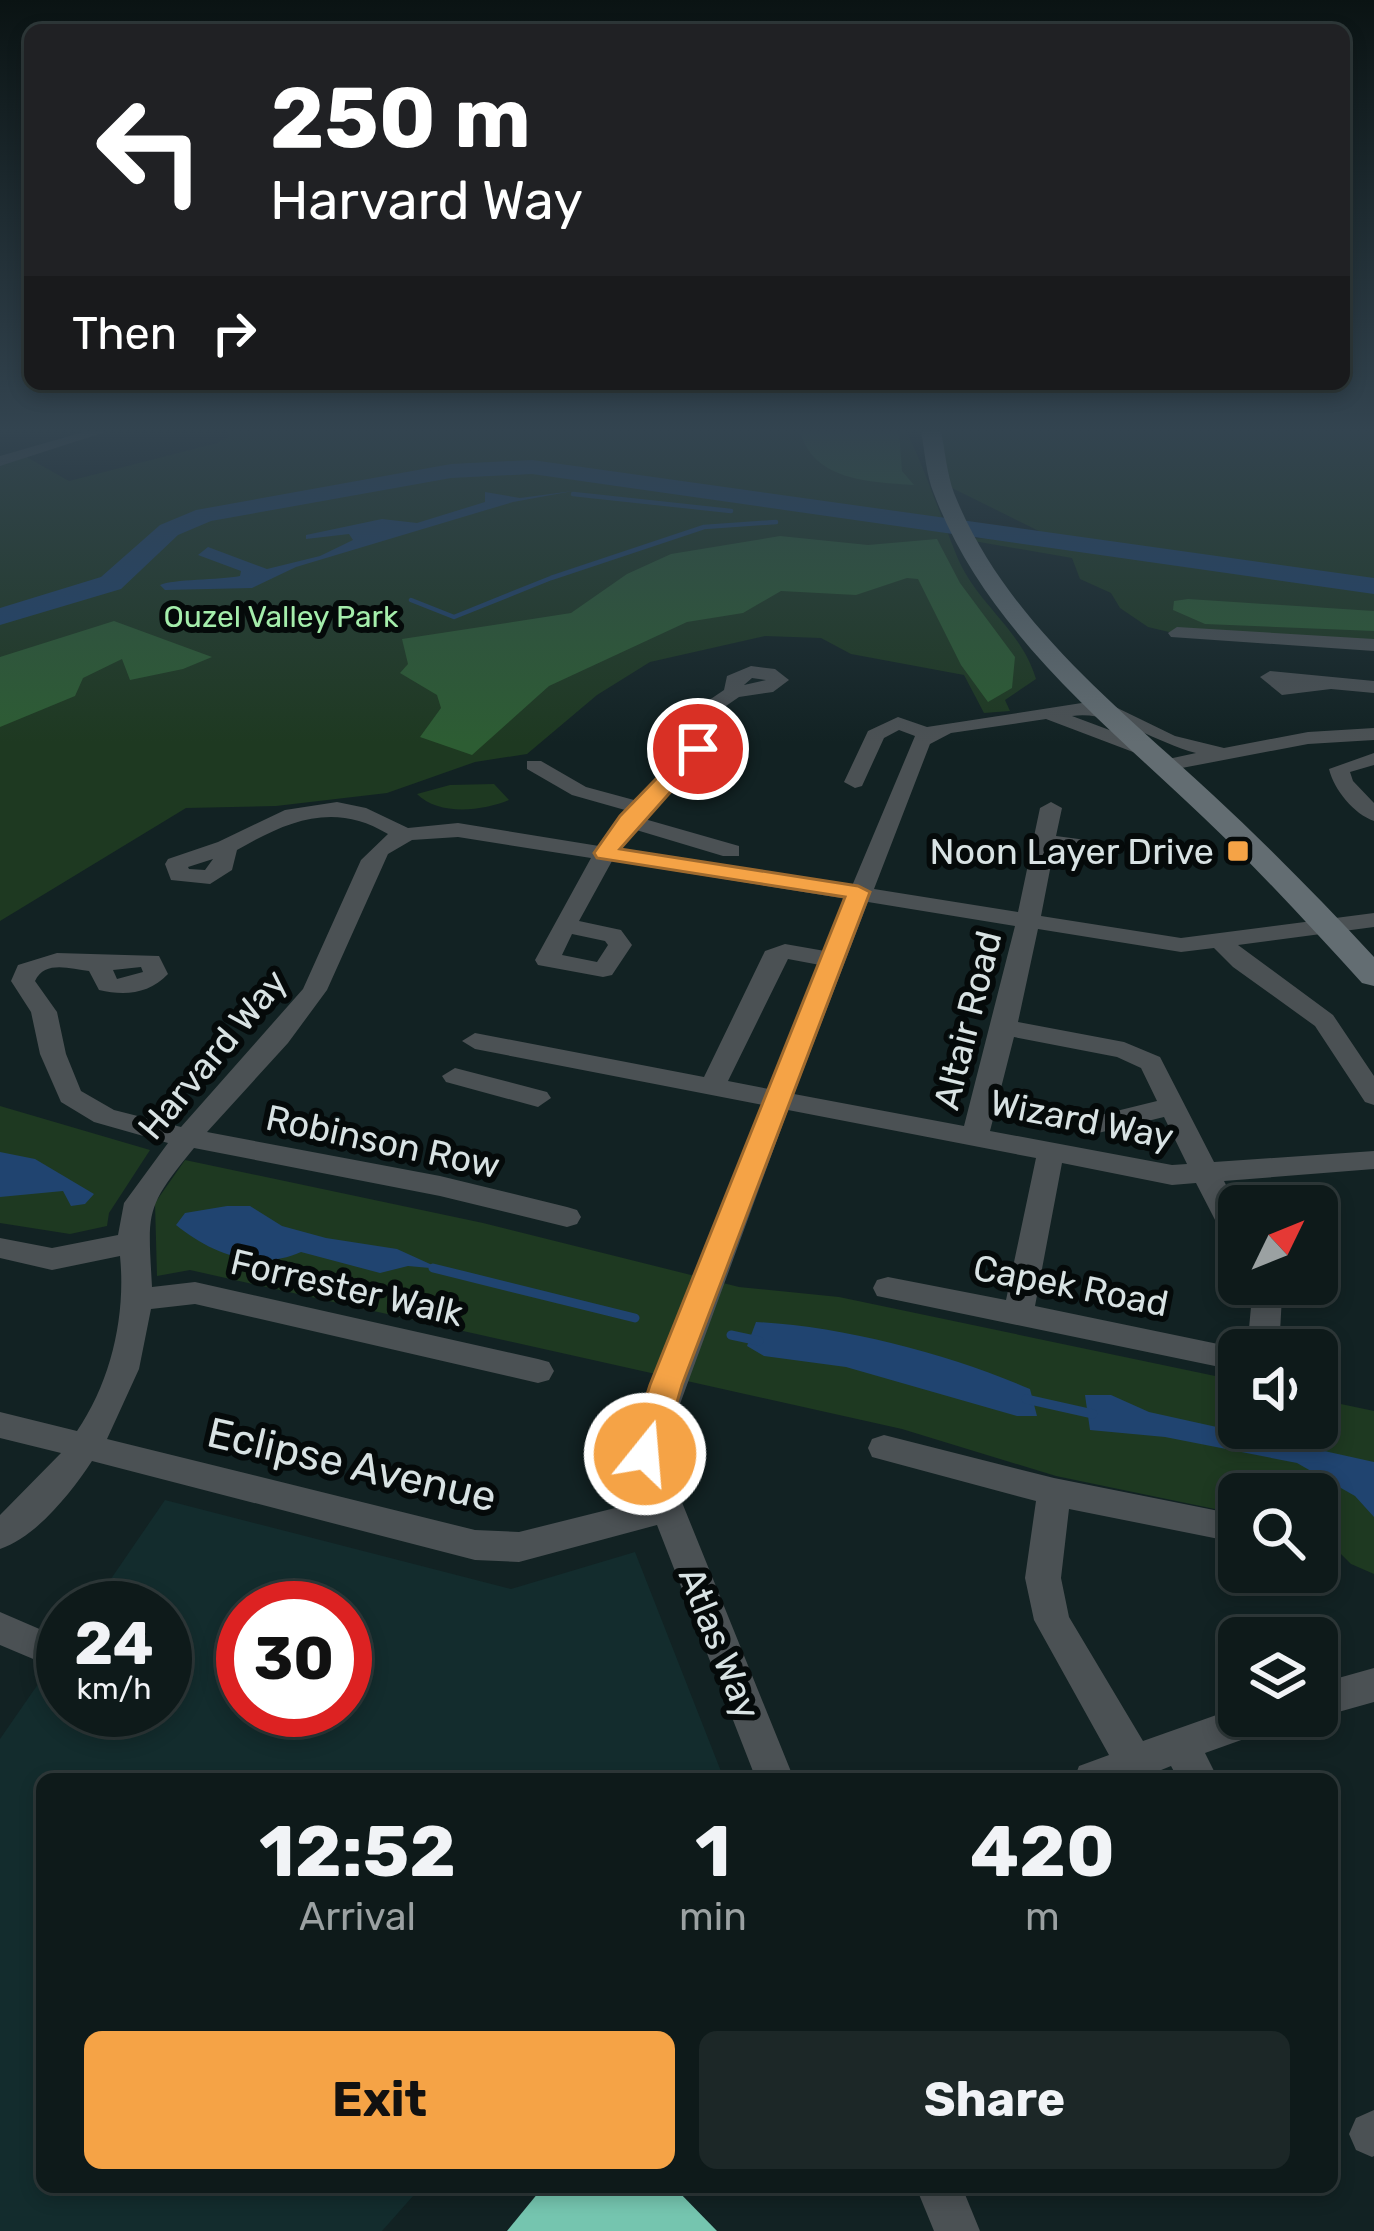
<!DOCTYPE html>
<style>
:root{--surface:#0e1a1a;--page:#1c2727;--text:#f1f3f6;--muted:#9ba1a2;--line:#2e3839;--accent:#f5a346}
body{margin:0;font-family:Rubik,sans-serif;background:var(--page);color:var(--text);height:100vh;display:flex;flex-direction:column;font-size:45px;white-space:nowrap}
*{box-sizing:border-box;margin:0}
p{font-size:39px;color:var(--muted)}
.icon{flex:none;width:66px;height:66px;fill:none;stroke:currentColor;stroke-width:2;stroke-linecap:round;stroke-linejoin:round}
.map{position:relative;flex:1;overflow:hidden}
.details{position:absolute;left:36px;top:1773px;width:1302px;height:420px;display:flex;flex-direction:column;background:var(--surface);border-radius:18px;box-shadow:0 6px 18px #0003,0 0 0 3px var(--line)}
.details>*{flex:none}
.guide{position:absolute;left:24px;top:24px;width:1326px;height:366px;border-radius:18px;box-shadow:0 6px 18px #0003,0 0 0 3px var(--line);background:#202124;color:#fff;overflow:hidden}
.needle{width:78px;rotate:47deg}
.tools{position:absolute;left:1218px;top:1185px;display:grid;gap:24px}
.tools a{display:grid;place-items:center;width:120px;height:120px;border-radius:18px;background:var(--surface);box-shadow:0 6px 18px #0003,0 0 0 3px var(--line);font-size:60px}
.speed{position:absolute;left:36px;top:1581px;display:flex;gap:24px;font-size:60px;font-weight:700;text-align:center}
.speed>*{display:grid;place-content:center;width:156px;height:156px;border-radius:50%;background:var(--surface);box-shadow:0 6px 18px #0003,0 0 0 3px var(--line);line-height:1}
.speed small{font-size:30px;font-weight:400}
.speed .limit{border:18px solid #d22;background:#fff;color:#111}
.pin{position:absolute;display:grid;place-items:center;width:102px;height:102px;color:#fff;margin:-51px;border:6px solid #fff;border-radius:50%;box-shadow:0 3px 12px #0007}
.me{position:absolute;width:132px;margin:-66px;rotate:17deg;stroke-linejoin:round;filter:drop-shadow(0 0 9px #0008)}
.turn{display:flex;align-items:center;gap:42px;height:252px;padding:0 48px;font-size:54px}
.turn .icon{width:156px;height:156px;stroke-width:2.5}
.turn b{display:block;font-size:84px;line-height:102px}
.then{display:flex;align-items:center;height:114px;padding:0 48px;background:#0003;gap:24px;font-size:45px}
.eta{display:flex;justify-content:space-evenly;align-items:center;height:204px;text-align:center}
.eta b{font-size:72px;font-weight:700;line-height:84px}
.action{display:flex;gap:24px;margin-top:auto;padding:24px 48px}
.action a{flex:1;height:138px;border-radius:18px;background:var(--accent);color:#111;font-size:48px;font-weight:700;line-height:138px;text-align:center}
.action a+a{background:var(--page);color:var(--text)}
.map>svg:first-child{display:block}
</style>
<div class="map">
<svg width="1374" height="2231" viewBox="0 0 1374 2231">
<rect width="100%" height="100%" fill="#122223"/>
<path fill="#132c2d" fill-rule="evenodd" d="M165 1500 511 1589 635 1552 724 1779H42V2187H421L382 2231H0V1739L63 1648V1710H165V1608H91ZM243 1608H345V1710H243Z"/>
<g fill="#1e3921">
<path d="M229 431H905C913 437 950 541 959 561 979 605 1022 631 1036 679L1005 700 1010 711 984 713 964 675 851 654 821 638 765 636 650 662 597 695 527 754 475 762 387 793 276 806 186 808 0 921V457L23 455 69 481 217 443 228 437Z"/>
<path d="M931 431H1374V645L1190 637 1148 627 1120 608 1111 593 1080 579 1072 558 962 539 1049 536 952 488Z"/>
<path d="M494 784 509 800C483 811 438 816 417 794L450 785Z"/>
<path d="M0 1106 150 1150 109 1213 107 1226 70 1234 0 1223Z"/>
<path d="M185 1160 483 1223 739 1287 839 1297 1239 1381V1428H1317V1399L1374 1411V1574L1351 1564 1317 1530V1494H1239V1514L1056 1476 902 1429 190 1270 157 1276 155 1203Z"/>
</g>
<g fill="#2d5d33">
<path d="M800 431H899L902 471 914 485C870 482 813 481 800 431Z"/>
<path d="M780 536 868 545 937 539 960 583 1015 657 1012 688 988 702 961 665 918 579 907 578 856 595 781 591 743 613 687 622 549 686 472 755 420 737 441 708 437 695 400 673 408 664 402 639 571 613 627 574 671 554Z"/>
<path d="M1188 599 1374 611V631L1205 624 1173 610 1174 601Z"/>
<path d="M114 621 212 657 183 669 130 680 122 659 83 678 75 696 0 727V657Z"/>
</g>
<g fill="#204470">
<path d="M573 491 513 502 296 567 252 588 165 590 160 585C172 579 220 580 240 576L241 571 198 555 208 547 267 569 320 556 353 540 349 534 306 539V535L382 519 417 523 485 502V492L520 498Z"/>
<path d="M0 1152 35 1159 94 1194 85 1204 71 1206 63 1191 0 1197Z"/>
<path d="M227 1206H250L282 1226 326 1238 397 1249 441 1269 408 1266 380 1273 301 1252C256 1272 211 1253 176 1225L185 1213Z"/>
<path d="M756 1322C843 1326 951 1355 1030 1389L1037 1416H1017L846 1367 764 1356 747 1346Z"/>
<path d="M1085 1395H1111L1149 1412 1374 1462V1517L1355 1496 1297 1463 1165 1437 1090 1430Z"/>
</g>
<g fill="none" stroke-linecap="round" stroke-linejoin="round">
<g stroke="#204470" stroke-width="4.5">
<path d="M573 494 731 511"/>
<path d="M411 600 454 617 551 578 704 527 776 522"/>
</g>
<g stroke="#204470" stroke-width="9">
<path d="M433 1268 635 1318"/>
<path d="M731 1335 759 1341"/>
<path d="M1026 1399 1093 1414"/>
</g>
<path fill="#204470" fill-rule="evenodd" d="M532 460 1374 578V594L532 474 451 478 211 521 178 535 121 589 0 625V608L101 577 160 525 196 510 451 464Z"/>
</g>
<path fill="#75c5af" d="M543 2187H674L717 2231H507Z"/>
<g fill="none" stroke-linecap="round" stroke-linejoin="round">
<g fill="#4b5154" fill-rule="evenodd">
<path d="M87 431H108L0 466V456Z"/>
<path d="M1177 627 1374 639V651L1171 637 1168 633Z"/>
<path d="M751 666 775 669 789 680 773 692 739 697 710 717 707 749 641 818 739 846V856H723L633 829 619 849 852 886 915 736 899 730 884 738 862 786 855 788 844 782 868 731 898 717 927 727 1101 700 1175 736 1224 748 1308 732 1374 728V740L1308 744 1166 771 1156 765 1159 761 1196 753C1153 742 1113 710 1072 716L1155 747V755H1141L1046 719 951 733 930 744 874 889 1018 912 1040 808 1051 802 1062 808 1056 836 1101 842 1112 849 1101 856 1054 849 1041 916 1181 938 1374 913V927L1238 945 1333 1015 1374 1076V1105L1365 1102 1315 1026 1233 967 1214 948 1181 952 1038 929 1018 1022 1124 1042 1160 1057 1214 1162 1374 1151V1169L1224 1181 1239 1211V1250L1229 1247 1196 1183 1172 1185 1062 1163 1035 1306 1247 1350 1252 1296 1246 1284H1276L1282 1296 1279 1350H1239V1371L877 1296 873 1288 877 1280 888 1277 1006 1300 1036 1158 788 1110 662 1453 794 1779H756L657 1525 519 1562 475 1560 92 1461C71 1493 36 1537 0 1549V1515L61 1453 0 1438V1412L77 1431C111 1381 126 1316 120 1256L52 1270 0 1258V1238L52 1248 118 1235 124 1203 168 1143 94 1122 61 1102 40 1054 31 1012 11 981 18 965 57 953 159 956 168 974C149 994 125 996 99 990L89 971C70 969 45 960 35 981L57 1012 66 1054 81 1091 114 1110 181 1127 303 989 361 860 388 834C334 801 287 821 237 850L232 870 210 884 171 880 165 864 168 859 218 842 285 810 337 802 366 808 408 828 458 823 599 846 625 810 572 795 527 769V761H541L586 787 634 800 687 748 693 711 724 690 727 676ZM752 678 766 680 744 685ZM458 837 591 858 535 960 538 965 603 977 612 975 632 945 621 930 579 921 612 861 847 899 825 951 785 944 765 951 704 1077 475 1033 462 1041 475 1049 763 1105 696 1268 628 1453 647 1500 519 1532 475 1530 107 1439 139 1369 151 1309 195 1304 538 1383 549 1380 554 1371 549 1362 538 1359 195 1282 152 1287C148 1211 144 1209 194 1148L440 1196 567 1227 577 1224 581 1217 577 1210 567 1207 440 1176 207 1132 288 1043 327 990 388 854 412 840ZM213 859 205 870 189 869 188 867ZM868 902 1015 926 964 1126 794 1094ZM572 934 605 941 608 945 597 962 562 955ZM788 959 820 965 769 1089 728 1081ZM141 967 143 972 117 979 113 970ZM1014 1037 1117 1057 1141 1068 1157 1101 1088 1118 1084 1124 1098 1133 1164 1117 1187 1164 1172 1165 990 1131Z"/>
<path d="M1270 671 1374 681V693L1331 689 1282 695 1260 677Z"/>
<path d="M1374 753V765L1350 772 1353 781 1374 803V821C1354 814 1334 790 1329 769Z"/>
<path d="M455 1068 547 1092 551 1098 538 1107 446 1082 442 1076Z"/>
<path d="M1317 1364 1332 1368 1337 1377 1332 1386 1317 1388Z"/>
<path d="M884 1435 1054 1478 1239 1515V1543L1069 1509 1061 1578 1069 1617 1143 1741 1239 1707V1716H1281L1275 1728 1205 1753 1218 1779H1178L1171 1766 1139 1779H1074L1079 1766 1109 1755 1034 1620 1025 1578 1036 1501 872 1457 868 1448 872 1439Z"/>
<path d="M1317 1530 1331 1535 1336 1545 1331 1555 1319 1560Z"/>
<path d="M0 1612 58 1637 63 1647 58 1659 45 1664 0 1645Z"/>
<path d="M1374 1668V1702L1317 1718 1312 1716H1317V1684Z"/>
<path d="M1374 2110V2156L1372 2157 1356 2150 1349 2134 1356 2118Z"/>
<path d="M916 2187H962L980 2231H934Z"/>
</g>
<path fill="#636d72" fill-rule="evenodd" d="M921 431H941C945 451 947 474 954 493 1004 619 1117 706 1213 795 1269 847 1322 901 1374 957V986L1362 983C1310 926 1259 870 1203 817 1102 721 985 628 934 494 926 475 925 452 921 431Z"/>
</g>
<linearGradient id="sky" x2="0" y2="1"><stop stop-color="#0a1313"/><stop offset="0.58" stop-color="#334450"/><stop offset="1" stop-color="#334450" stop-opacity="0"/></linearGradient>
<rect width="1374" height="743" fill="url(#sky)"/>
<path fill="#f5a346" stroke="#9f6a2e" stroke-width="3" d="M698 743 708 749 705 753 620 849 858 886 870 892 682 1385 662 1454 657 1463 645 1467 633 1463 628 1454 650 1385 845 897 597 858 594 853 620 816 690 744Z"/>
<rect fill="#f5a346" stroke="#050a0a" stroke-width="4.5" x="1226" y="839" width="24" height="24" rx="6"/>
<g text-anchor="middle" stroke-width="12" stroke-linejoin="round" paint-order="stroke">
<g font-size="30" fill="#a4edab" stroke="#050a0a">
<text x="281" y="627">Ouzel Valley Park</text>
</g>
<g font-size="36" fill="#d8e2e3" stroke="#050a0a" text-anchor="end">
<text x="1214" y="864">Noon Layer Drive</text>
</g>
<g font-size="36" fill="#d8e2e3" stroke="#050a0a">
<text transform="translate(967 1020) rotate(-76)" y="13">Altair Road</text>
<text transform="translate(212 1054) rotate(-50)" y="13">Harvard Way</text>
<text transform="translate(1082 1119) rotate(11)" y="13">Wizard Way</text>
<text transform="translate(383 1141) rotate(12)" y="13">Robinson Row</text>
<text transform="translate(1071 1285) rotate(11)" y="13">Capek Road</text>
<text transform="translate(347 1287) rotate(13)" y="13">Forrester Walk</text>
<text transform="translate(720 1643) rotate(68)" y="13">Atlas Way</text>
</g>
<g font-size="42" fill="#d8e2e3" stroke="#050a0a">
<text transform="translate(352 1464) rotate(13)" y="15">Eclipse Avenue</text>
</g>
</g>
</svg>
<div class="tools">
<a><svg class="needle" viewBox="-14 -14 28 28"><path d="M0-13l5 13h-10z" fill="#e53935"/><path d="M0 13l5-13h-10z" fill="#9ba1a2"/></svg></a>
<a><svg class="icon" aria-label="sound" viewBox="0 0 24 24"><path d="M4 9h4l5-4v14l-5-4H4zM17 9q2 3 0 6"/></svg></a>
<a><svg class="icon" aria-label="search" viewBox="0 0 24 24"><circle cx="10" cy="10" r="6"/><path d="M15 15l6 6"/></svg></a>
<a><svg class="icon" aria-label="layers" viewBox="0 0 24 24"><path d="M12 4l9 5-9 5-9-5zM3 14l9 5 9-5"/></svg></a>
</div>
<div class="speed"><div>24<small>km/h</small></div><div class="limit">30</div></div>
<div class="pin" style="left:698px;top:749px;background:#d93025"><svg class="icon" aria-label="arrive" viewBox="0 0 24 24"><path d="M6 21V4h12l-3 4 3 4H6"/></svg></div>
<svg class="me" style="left:645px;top:1454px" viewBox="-20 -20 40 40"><circle r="17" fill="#f5a346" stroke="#fff" stroke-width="3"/><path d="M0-11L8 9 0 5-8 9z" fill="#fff"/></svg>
<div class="guide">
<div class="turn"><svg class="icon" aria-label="left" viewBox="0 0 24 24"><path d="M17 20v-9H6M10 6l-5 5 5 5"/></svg><div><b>250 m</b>Harvard Way</div></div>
<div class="then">Then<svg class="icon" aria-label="right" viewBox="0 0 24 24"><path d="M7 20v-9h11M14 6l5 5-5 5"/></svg></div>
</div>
<section class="details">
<div class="eta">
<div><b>12:52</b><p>Arrival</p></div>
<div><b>1</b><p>min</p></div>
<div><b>420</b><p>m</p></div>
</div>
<div class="action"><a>Exit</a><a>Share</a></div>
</section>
</div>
